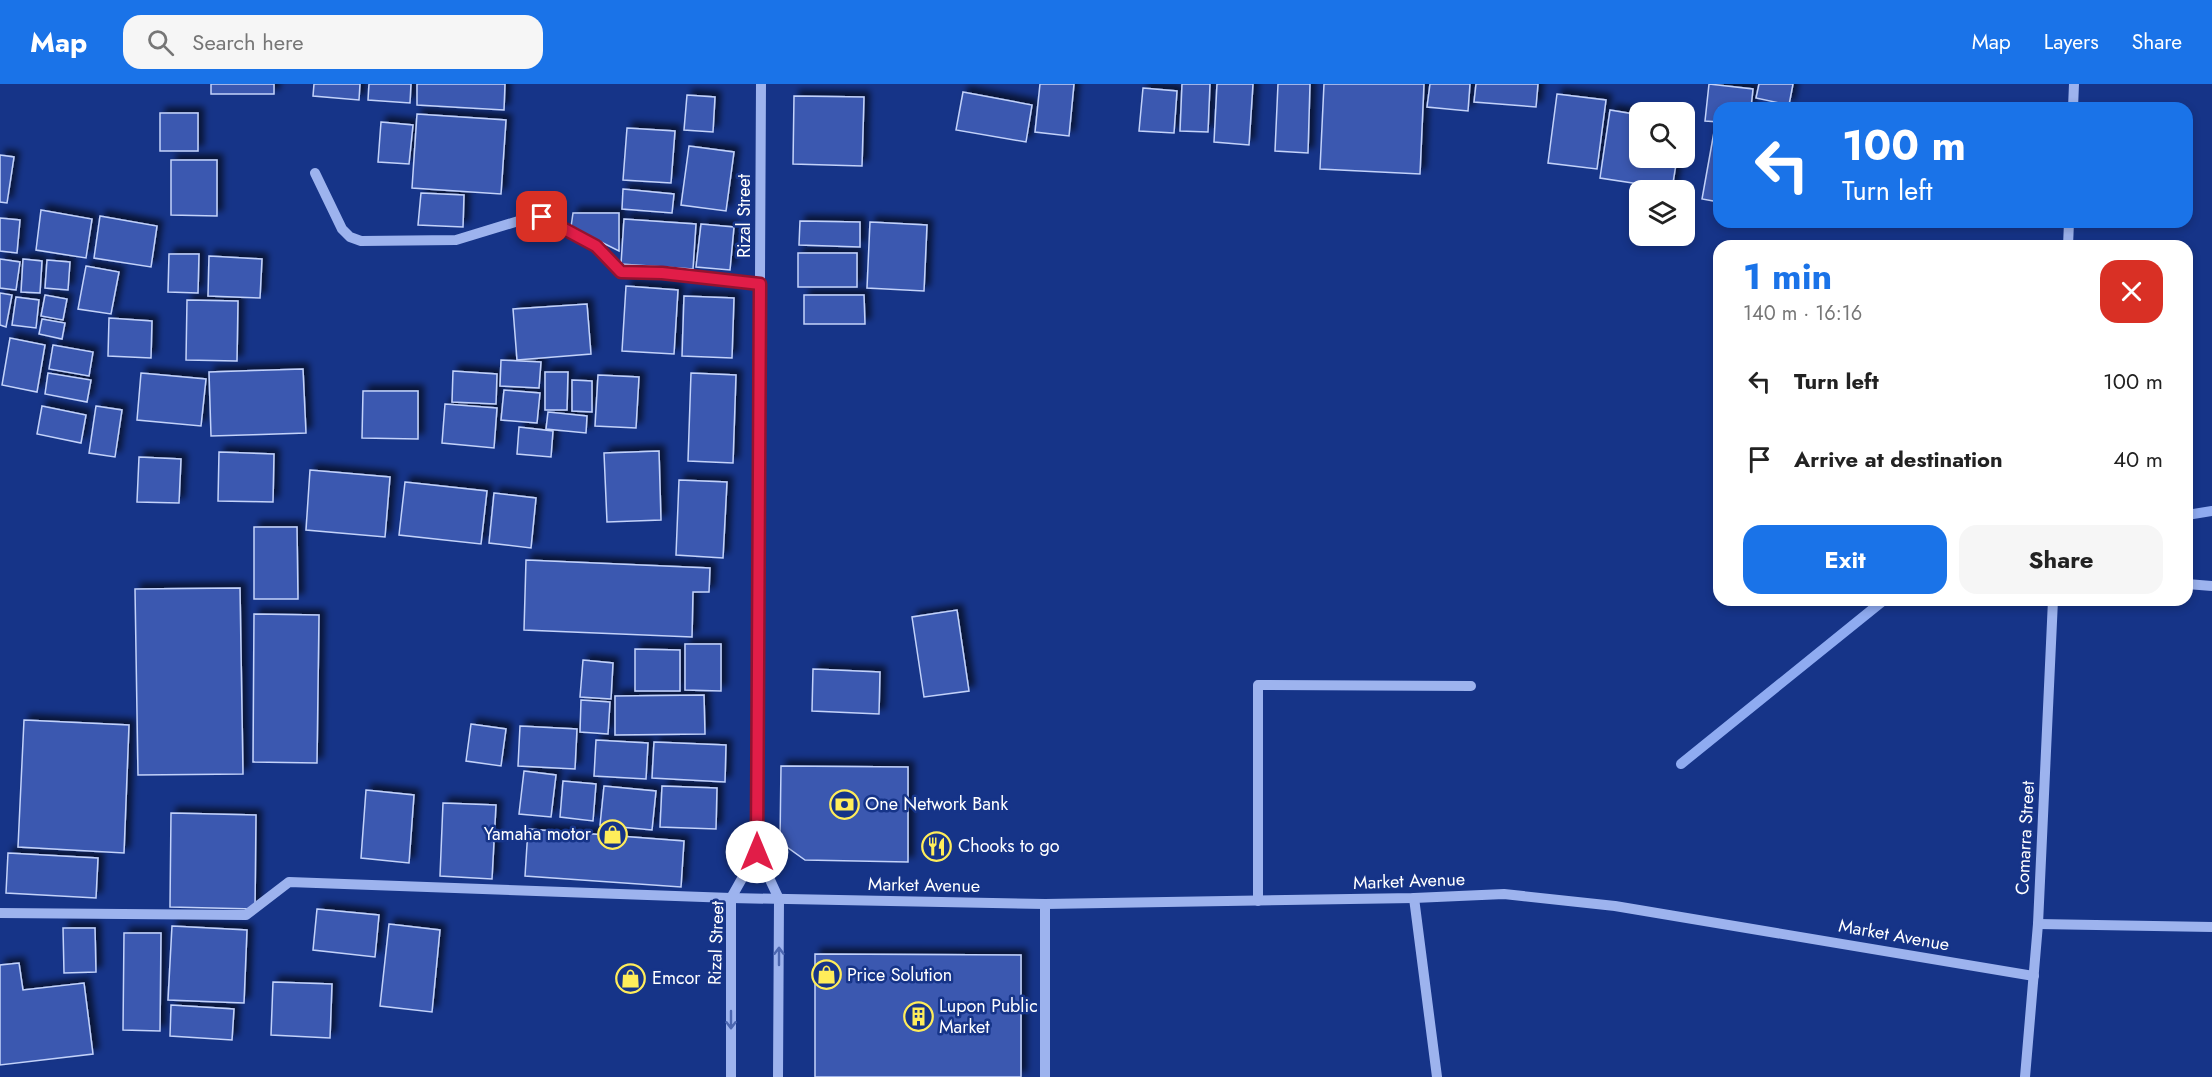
<!DOCTYPE html>
<meta charset="utf-8">
<style>
:root{--surface:#fff;--page:#f6f6f6;--text:#222;--muted:#767676;--accent:#1a73e8}
body{margin:0;font-family:Jost,sans-serif;background:var(--page);color:var(--text);height:100vh;display:flex;flex-direction:column;font-size:22px;white-space:nowrap}
*{box-sizing:border-box;margin:0}
p{font-size:20px;color:var(--muted)}
.icon{flex:none;width:33px;height:33px;fill:none;stroke:currentColor;stroke-width:2;stroke-linecap:round;stroke-linejoin:round}
.map{position:relative;flex:1;overflow:hidden}
.side{position:absolute;left:1713px;top:156px;width:480px;height:366px;display:flex;flex-direction:column;background:var(--surface);border-radius:18px;box-shadow:0 3px 9px #0003}
.side>*{flex:none}
.guide{position:absolute;left:1713px;top:18px;width:480px;height:126px;border-radius:18px;box-shadow:0 3px 9px #0003;background:#1a73e8;color:#fff;overflow:hidden}
.fabs{position:absolute;left:1629px;top:18px;display:grid;gap:12px}
.fabs a{display:grid;place-items:center;width:66px;height:66px;border-radius:12px;background:var(--surface);box-shadow:0 3px 9px #0003;font-size:30px}
.pin{position:absolute;display:grid;place-items:center;width:51px;height:51px;color:#fff;margin:-26px;border-radius:12px;box-shadow:0 3px 9px #0006}
.me{position:absolute;width:66px;margin:-33px;rotate:0deg;stroke-linejoin:round;filter:drop-shadow(0 0 4px #0008)}
.turn{display:flex;align-items:center;gap:21px;height:126px;padding:0 30px;font-size:27px}
.turn .icon{width:78px;height:78px;stroke-width:2.5}
.turn b{display:block;font-size:42px;line-height:51px}
.round{display:grid;place-items:center;flex:none;width:63px;height:63px;border-radius:18px;background:var(--page)}
.summary{display:flex;align-items:center;justify-content:space-between;height:102px;padding:0 30px}
h1{font-size:36px;font-weight:700;line-height:45px;color:var(--accent)}
.primary-button{display:flex;gap:12px;margin-top:auto;padding:12px 30px}
.primary-button a{flex:1;height:69px;border-radius:18px;background:var(--accent);color:#fff;font-size:24px;font-weight:700;line-height:69px;text-align:center}
.primary-button a+a{background:var(--page);color:var(--text)}
ul{padding:0;list-style:none}
li{display:flex;align-items:center;gap:18px;height:78px;padding:0 30px}
li div{flex:1}
li b{display:block;font-size:22px}
li em{font-style:normal}
header{display:flex;align-items:center;gap:36px;box-sizing:border-box;height:84px;padding:0 30px;background:var(--accent);color:#fff}
header strong{font-size:28px}
nav{display:flex;gap:33px;margin-inline-start:auto;font-size:21px}
.search{width:420px;height:54px;background:var(--page);display:flex;align-items:center;gap:15px;box-sizing:border-box;padding:0 21px;border-radius:18px;color:var(--muted);font-size:22px}
.map>svg:first-child{display:block}
</style>
<header>
<strong>Map</strong>
<div class="search"><svg class="icon" aria-label="search" viewBox="0 0 24 24"><circle cx="10" cy="10" r="6"/><path d="M15 15l6 6"/></svg>Search here</div>
<nav><a>Map</a><a>Layers</a><a>Share</a></nav>
</header>
<div class="map">
<svg width="2212" height="993" viewBox="0 0 2212 993">
<defs>
<filter id="shadow"><feDropShadow dx="5.5" dy="-5.5" stdDeviation="3" flood-color="#0009"/></filter>
</defs>
<rect width="100%" height="100%" fill="#163488"/>
<g fill="none" stroke-linecap="round" stroke-linejoin="round">
<g stroke="#8fabf1" stroke-width="10">
<path d="M2187 431 2212 427"/>
<path d="M1681 680 1884 516"/>
</g>
</g>
<g fill="#3a59b0" stroke="#c3d2fa" stroke-width="1.5" filter="url(#shadow)">
<rect x="211" y="0" width="63" height="10"/>
<path d="M314 0H360L359 16 313 12Z"/>
<path d="M369 0H411L410 19 368 16Z"/>
<path d="M417 0H505L504 26 417 21Z"/>
<path d="M1040 0H1074L1069 52 1035 48Z"/>
<path d="M1182 0H1210L1208 48 1180 47Z"/>
<path d="M1217 0H1253L1249 61 1214 58Z"/>
<path d="M1278 0H1310L1308 69 1275 67Z"/>
<path d="M1324 0H1424L1420 90 1320 85Z"/>
<path d="M1430 0H1470L1468 27 1427 23Z"/>
<path d="M1476 0H1538L1536 23 1474 18Z"/>
<path d="M1709 0 1753 5 1751 24H1719V38L1705 37Z"/>
<path d="M1759 0H1793L1789 21 1756 14Z"/>
<path d="M1143 4 1177 7 1174 49 1139 47Z"/>
<path d="M963 8 1032 21 1026 58 956 46Z"/>
<path d="M1557 10 1606 16 1597 85 1548 79Z"/>
<path d="M687 11 715 13 713 48 684 46Z"/>
<path d="M794 12 864 13 862 82 793 80Z"/>
<path d="M1610 26 1640 31V74H1677L1672 105 1600 94Z"/>
<rect x="160" y="29" width="38" height="38"/>
<path d="M417 30 506 36 501 110 412 104Z"/>
<path d="M381 38 413 41 409 80 378 78Z"/>
<path d="M627 44 675 47 671 99 623 96Z"/>
<path d="M1714 48 1719 49V118L1702 115Z"/>
<path d="M689 62 734 68 726 127 681 121Z"/>
<path d="M0 71 14 73 7 119 0 118Z"/>
<path d="M171 76H217V132L171 131Z"/>
<path d="M623 105 674 110 672 129 622 125Z"/>
<path d="M421 109 464 111 463 143 418 141Z"/>
<path d="M41 126 92 135 86 174 36 166Z"/>
<path d="M573 129H619V167L571 143Z"/>
<path d="M100 132 157 142 151 183 94 174Z"/>
<path d="M0 134 20 136 17 169 0 167Z"/>
<path d="M624 135 696 140 693 185 621 180Z"/>
<path d="M800 137 860 138V163L799 161Z"/>
<path d="M870 138 927 141 924 207 867 204Z"/>
<path d="M701 140 734 143 730 186 696 183Z"/>
<rect x="798" y="169" width="59" height="34"/>
<path d="M169 170H199L198 209 168 208Z"/>
<path d="M209 172 262 175 260 214 208 212Z"/>
<path d="M0 175 20 178 16 206 0 204Z"/>
<path d="M23 175 42 177 40 209 21 208Z"/>
<path d="M47 176 70 178 68 206 45 204Z"/>
<path d="M86 182 119 188 111 230 78 225Z"/>
<path d="M626 202 678 206 674 270 622 267Z"/>
<path d="M0 209 12 211 6 243 0 241Z"/>
<path d="M45 211 67 215 63 236 41 232Z"/>
<path d="M804 211H864L865 240H804Z"/>
<path d="M684 212 734 214 732 274 682 272Z"/>
<path d="M16 213 39 216 36 244 12 241Z"/>
<path d="M187 216 238 217 237 277 186 276Z"/>
<path d="M587 220 591 270 517 276 513 225Z"/>
<path d="M109 234 152 237 151 274 108 272Z"/>
<path d="M42 235 65 239 62 255 39 250Z"/>
<path d="M10 254 45 261 37 308 2 301Z"/>
<path d="M53 261 93 268 89 292 49 285Z"/>
<path d="M501 276 541 278 539 304 500 302Z"/>
<path d="M303 285 306 349 211 352 209 288Z"/>
<path d="M453 287 497 290 496 320 452 318Z"/>
<path d="M545 288H568L567 326H545Z"/>
<path d="M48 289 91 296 87 318 45 310Z"/>
<path d="M141 289 206 295 201 342 137 336Z"/>
<path d="M691 289 736 291 733 379 688 377Z"/>
<path d="M598 291 639 293 636 344 595 342Z"/>
<path d="M572 296 592 297V328L572 327Z"/>
<path d="M504 306 540 309 537 339 501 336Z"/>
<path d="M363 307H418V355L362 354Z"/>
<path d="M445 320 497 324 494 364 442 359Z"/>
<path d="M42 322 86 331 81 359 37 350Z"/>
<path d="M96 322 122 326 115 373 89 369Z"/>
<path d="M548 328 587 332 586 349 546 345Z"/>
<path d="M519 343 553 347 551 373 517 370Z"/>
<path d="M659 367 661 436 607 438 604 369Z"/>
<path d="M219 368 274 370 273 418 218 417Z"/>
<path d="M139 373 181 375 179 419 137 418Z"/>
<path d="M310 386 390 393 385 453 306 446Z"/>
<path d="M679 396 727 398 723 474 676 471Z"/>
<path d="M405 398 487 407 481 460 399 451Z"/>
<path d="M494 409 536 414 531 464 489 459Z"/>
<path d="M254 443H297L298 515H254Z"/>
<path d="M526 476 710 484 709 508H693L692 553 524 546Z"/>
<path d="M240 504 243 690 138 691 135 505Z"/>
<path d="M957 526 969 607 924 613 912 533Z"/>
<path d="M254 530 319 531 317 679 253 678Z"/>
<path d="M685 560H721V607L685 606Z"/>
<path d="M635 565 680 566V607H635Z"/>
<path d="M583 576 613 579 611 615 580 613Z"/>
<path d="M813 585 880 588 879 630 812 627Z"/>
<path d="M704 611 705 650 615 651V612Z"/>
<path d="M581 616 610 618 608 650 580 648Z"/>
<path d="M24 636 129 641 124 769 18 763Z"/>
<path d="M471 640 506 645 501 682 466 677Z"/>
<path d="M520 642 577 645 575 685 518 682Z"/>
<path d="M596 656 648 659 646 695 594 692Z"/>
<path d="M654 658 726 661 725 698 652 694Z"/>
<path d="M781 682 908 683V778L805 776 780 758Z"/>
<path d="M524 687 556 691 551 733 519 730Z"/>
<path d="M563 697 596 700 593 737 560 733Z"/>
<path d="M604 702 656 707 652 746 600 741Z"/>
<path d="M662 702 717 704 716 745 660 743Z"/>
<path d="M366 706 414 711 409 779 361 774Z"/>
<path d="M443 719 496 721 492 795 440 792Z"/>
<path d="M171 729 256 731 255 825 170 823Z"/>
<path d="M528 745 684 757 681 803 525 792Z"/>
<path d="M8 769 98 774 96 814 6 809Z"/>
<path d="M317 825 379 831 375 873 313 866Z"/>
<path d="M389 840 440 846 432 928 380 922Z"/>
<path d="M172 842 247 846 244 919 168 916Z"/>
<path d="M63 844H95L96 888 64 889Z"/>
<path d="M124 849H161L160 947 123 946Z"/>
<path d="M815 870 1021 871V993H815Z"/>
<path d="M19 879 23 906 84 899 93 970 0 981V881Z"/>
<path d="M273 898 332 900 330 954 271 951Z"/>
<path d="M171 921 234 925 232 956 170 952Z"/>
</g>
<g fill="none" stroke-linecap="round" stroke-linejoin="round">
<g stroke="#9db3ee" stroke-width="10">
<path d="M761 0 757 768 779 815 778 993"/>
<path d="M2073 24 2074 0"/>
<path d="M315 89 342 145 350 153 361 157 456 156 525 135 542 133 596 162 621 187 662 189 760 199"/>
<path d="M2068 162 2069 138"/>
<path d="M2187 500 2212 502"/>
<path d="M1414 814 1437 993"/>
<path d="M1258 817V601L1471 602"/>
<path d="M1045 820V993"/>
<path d="M0 829 246 831 289 798 731 814 1045 820 1414 814 1504 810 1615 822 2034 892"/>
<path d="M2038 840 2212 843"/>
<path d="M731 993V814L757 768"/>
<path d="M2025 993 2038 840 2053 516"/>
</g>
</g>
<defs><path id="oneway-shaft" d="M-6 0H5M1.5-3L5.5 0L1.5 3" fill="none" stroke-width="1.6" stroke-linecap="round" stroke-linejoin="round" transform="scale(1.5)"/></defs>
<g stroke="#4c67b1">
<use href="#oneway-shaft" transform="translate(779 872) rotate(-90)"/>
<use href="#oneway-shaft" transform="translate(731 936) rotate(90)"/>
</g>
<g fill="none" stroke-linecap="round" stroke-linejoin="round">
<defs>
<path id="route" d="M542 133 596 162 621 188 662 189 760 200 757 768"/>
</defs>
<use href="#route" stroke="#92132f" stroke-width="15"/>
<use href="#route" stroke="#e11d48" stroke-width="10"/>
</g>
<defs>
<symbol id="bank-ring" viewBox="-11 -11 22 22"><circle r="9.5" fill="#163488" stroke="#ffed5a" stroke-width="1.5"/><path d="M-6-4H6V4H-6ZM0-2.3a2.3 2.3 0 1 0 0 4.6a2.3 2.3 0 1 0 0-4.6Z" fill="#ffed5a"/></symbol>
<symbol id="shop-ring" viewBox="-11 -11 22 22"><circle r="9.5" fill="#163488" stroke="#ffed5a" stroke-width="1.5"/><path d="M-5-2.5h2.3a2.7 3.5 0 0 1 5.4 0H5L5.5 6h-11ZM-1.5-2.5h3a1.5 2.3 0 0 0-3 0Z" fill="#ffed5a"/></symbol>
<symbol id="restaurant-ring" viewBox="-11 -11 22 22"><circle r="9.5" fill="#163488" stroke="#ffed5a" stroke-width="1.5"/><path d="M-5-6h1v4h1v-4h1v4h1v-4h1v5L-1.5 .5V6h-2V.5L-5-1ZM5-6V6H3V1.5H1.5Q1.5-4 5-6Z" fill="#ffed5a"/></symbol>
<symbol id="building-ring" viewBox="-11 -11 22 22"><circle r="9.5" fill="#163488" stroke="#ffed5a" stroke-width="1.5"/><path d="M-4-6H4V6H1V3H-1V6H-4ZM-2.5-4.3h1.7v1.8h-1.7ZM.8-4.3h1.7v1.8H.8ZM-2.5-1h1.7V.8h-1.7ZM.8-1h1.7V.8H.8Z" fill="#ffed5a"/></symbol>
</defs>
<g fill-rule="evenodd">
<use href="#bank-ring" x="828" y="704" width="33" height="33"/>
<use href="#shop-ring" x="596" y="734" width="33" height="33"/>
<use href="#restaurant-ring" x="920" y="746" width="33" height="33"/>
<use href="#shop-ring" x="810" y="874" width="33" height="33"/>
<use href="#shop-ring" x="614" y="878" width="33" height="33"/>
<use href="#building-ring" x="902" y="916" width="33" height="33"/>
</g>
<g text-anchor="middle" stroke-width="5" stroke-linejoin="round" paint-order="stroke">
<g font-size="18" fill="#fff" stroke="#163488">
<text transform="translate(744 132) rotate(-90)" y="6">Rizal Street</text>
<text transform="translate(2025 754) rotate(-87)" y="6">Comarra Street</text>
<text transform="translate(1409 797) rotate(-2)" y="6">Market Avenue</text>
<text transform="translate(924 801) rotate(1)" y="6">Market Avenue</text>
<text transform="translate(1894 851) rotate(10)" y="6">Market Avenue</text>
<text transform="translate(716 859) rotate(-88)" y="6">Rizal Street</text>
</g>
<g font-size="18" fill="#fff" stroke="#163488" text-anchor="start">
<text x="865" y="726">One Network Bank</text>
<text x="591" y="756" text-anchor="end">Yamaha motor</text>
<text x="958" y="768">Chooks to go</text>
<text x="847" y="897">Price Solution</text>
<text x="652" y="900">Emcor</text>
<text x="939" y="928">Lupon Public<tspan x="939" dy="21">Market</tspan></text>
</g>
</g>
</svg>
<div class="fabs">
<a><svg class="icon" aria-label="search" viewBox="0 0 24 24"><circle cx="10" cy="10" r="6"/><path d="M15 15l6 6"/></svg></a>
<a><svg class="icon" aria-label="layers" viewBox="0 0 24 24"><path d="M12 4l9 5-9 5-9-5zM3 14l9 5 9-5"/></svg></a>
</div>
<div class="pin" style="left:542px;top:133px;background:#d93025"><svg class="icon" aria-label="arrive" viewBox="0 0 24 24"><path d="M6 21V4h12l-3 4 3 4H6"/></svg></div>
<svg class="me" style="left:757px;top:768px" viewBox="-20 -20 40 40"><circle r="19" fill="#fff"/><path d="M0-13L10 11 0 6-10 11z" fill="#e11d48"/></svg>
<div class="guide">
<div class="turn"><svg class="icon" aria-label="left" viewBox="0 0 24 24"><path d="M17 20v-9H6M10 6l-5 5 5 5"/></svg><div><b>100 m</b>Turn left</div></div>
</div>
<section class="side">
<div class="summary"><div><h1>1 min</h1><p>140 m · 16:16</p></div><a class="round" style="background:#d93025;color:#fff"><svg class="icon" aria-label="close" viewBox="0 0 24 24"><path d="M6 6l12 12M18 6L6 18"/></svg></a></div>
<ul>
<li><svg class="icon" aria-label="left" viewBox="0 0 24 24"><path d="M17 20v-9H6M10 6l-5 5 5 5"/></svg><div><b>Turn left</b></div><em>100 m</em></li>
<li><svg class="icon" aria-label="arrive" viewBox="0 0 24 24"><path d="M6 21V4h12l-3 4 3 4H6"/></svg><div><b>Arrive at destination</b></div><em>40 m</em></li>
</ul>
<div class="primary-button"><a>Exit</a><a>Share</a></div>
</section>
</div>
